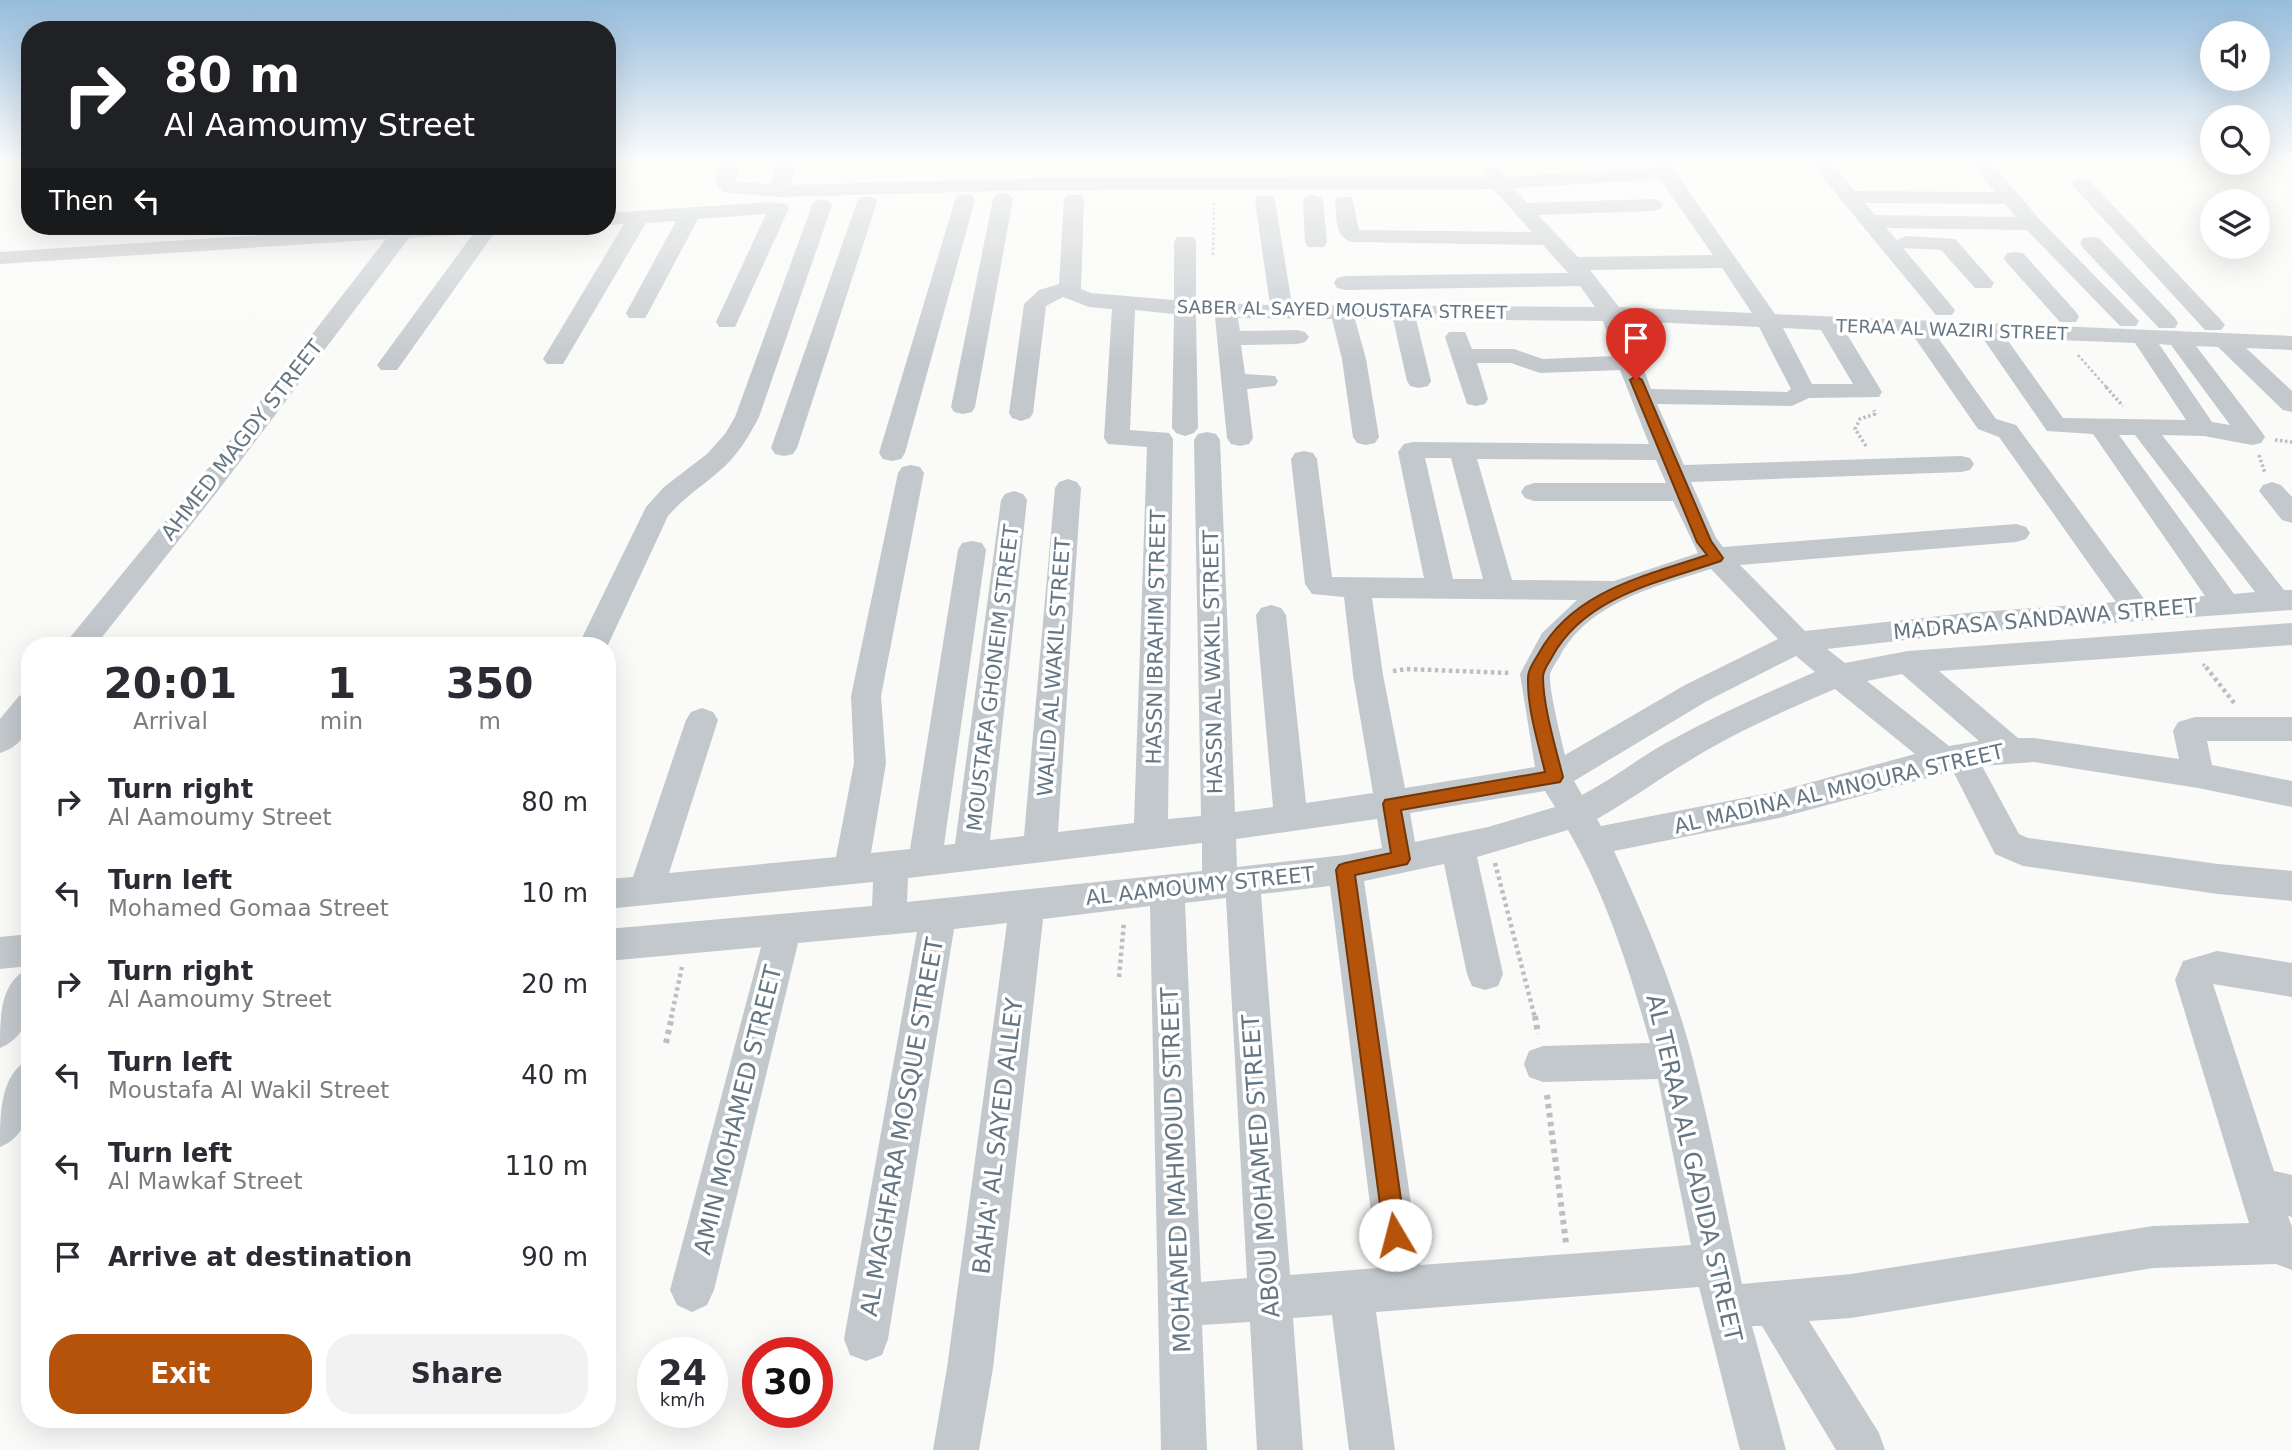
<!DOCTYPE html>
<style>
:root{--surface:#fff;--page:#f2f2f3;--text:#2b2b33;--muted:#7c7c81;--accent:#b45309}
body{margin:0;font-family:"DejaVu Sans",sans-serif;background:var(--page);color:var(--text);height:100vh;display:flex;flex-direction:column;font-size:26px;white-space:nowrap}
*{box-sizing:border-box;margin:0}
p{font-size:23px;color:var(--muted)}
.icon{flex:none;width:38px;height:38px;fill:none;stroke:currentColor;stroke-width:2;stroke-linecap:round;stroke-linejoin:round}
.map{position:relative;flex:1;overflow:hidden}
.drawer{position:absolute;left:21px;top:637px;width:595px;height:791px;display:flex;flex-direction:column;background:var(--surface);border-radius:28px;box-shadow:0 7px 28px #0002}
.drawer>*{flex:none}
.banner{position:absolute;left:21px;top:21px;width:595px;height:214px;border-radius:28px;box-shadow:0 7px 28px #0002;background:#202124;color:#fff;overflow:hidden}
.fabs{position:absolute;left:2200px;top:21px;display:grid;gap:14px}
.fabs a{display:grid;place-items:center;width:70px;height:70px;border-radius:50%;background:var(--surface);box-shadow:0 7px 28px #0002;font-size:35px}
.speed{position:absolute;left:637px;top:1337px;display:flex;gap:14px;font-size:35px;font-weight:700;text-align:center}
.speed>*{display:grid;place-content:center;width:91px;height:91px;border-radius:50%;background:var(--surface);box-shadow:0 7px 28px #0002;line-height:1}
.speed small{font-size:18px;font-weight:400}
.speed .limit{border:10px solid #d22;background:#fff;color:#111}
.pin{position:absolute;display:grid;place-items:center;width:60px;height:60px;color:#fff;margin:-72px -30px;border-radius:50% 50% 50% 0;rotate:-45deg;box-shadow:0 0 7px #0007}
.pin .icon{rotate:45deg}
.me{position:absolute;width:77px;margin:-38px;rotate:352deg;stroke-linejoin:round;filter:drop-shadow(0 0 5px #0008)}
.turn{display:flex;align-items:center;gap:24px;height:147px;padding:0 28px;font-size:32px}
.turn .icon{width:91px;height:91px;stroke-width:2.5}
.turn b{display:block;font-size:49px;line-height:60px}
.then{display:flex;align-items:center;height:66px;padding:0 28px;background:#0003;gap:14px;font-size:26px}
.eta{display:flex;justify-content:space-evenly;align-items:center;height:119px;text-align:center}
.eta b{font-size:42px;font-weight:700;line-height:49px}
.cta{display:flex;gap:14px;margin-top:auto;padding:14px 28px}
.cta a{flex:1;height:80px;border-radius:28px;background:var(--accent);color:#fff;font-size:28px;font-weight:700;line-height:80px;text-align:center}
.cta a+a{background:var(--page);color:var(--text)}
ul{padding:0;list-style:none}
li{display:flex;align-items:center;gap:21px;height:91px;padding:0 28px}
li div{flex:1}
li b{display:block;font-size:26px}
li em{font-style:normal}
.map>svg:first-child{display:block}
</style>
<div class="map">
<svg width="2292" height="1450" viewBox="0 0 2292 1450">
<rect width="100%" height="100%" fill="#fafaf8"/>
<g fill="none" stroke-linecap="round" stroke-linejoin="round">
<g stroke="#bbbfc2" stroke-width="2.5" stroke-dasharray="2.5 2.5" stroke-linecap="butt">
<path d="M1213 255 1214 200"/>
<path d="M2078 355 2108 389"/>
</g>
<g stroke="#bbbfc2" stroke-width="3.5" stroke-dasharray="2.5 2.5" stroke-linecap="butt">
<path d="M2106 387 2123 406"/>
<path d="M2275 440 2292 442"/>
<path d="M1866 446 1855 429 1860 419 1875 414 1874 410"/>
<path d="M2259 455 2265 473"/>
<path d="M2203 664 2207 669"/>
</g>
<g stroke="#bbbfc2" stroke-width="4.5" stroke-dasharray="3.5 3.5" stroke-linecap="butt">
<path d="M2206 667 2235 704"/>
<path d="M1393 671 1406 669 1510 673"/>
<path d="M1495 863 1535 1018"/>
<path d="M1119 977 1124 922"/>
<path d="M671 1018 682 967"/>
</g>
<g stroke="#bbbfc2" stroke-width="6" stroke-dasharray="4.5 4.5" stroke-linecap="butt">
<path d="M1535 1016 1538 1034"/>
<path d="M666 1043 672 1016"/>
<path d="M1547 1095 1566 1243"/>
</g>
<g fill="#c3c8cc" fill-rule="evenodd">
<path d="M721 162H741L736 182 771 184 777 162H797L791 185 1033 178 1485 177 1481 170 1484 166H1498L1505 177 1652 168 1648 162H1668L1775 314 2292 336V350L2246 348 2292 391V412L2283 410 2218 347 2196 346 2261 431 2265 437 2261 443 2252 445 2204 436 2162 435 2284 590H2292V610L1967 633 1827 649 1845 663 1908 651 2292 623V645L1939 671 2018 738H2034L2179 759 2173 731 2178 722 2195 717H2292V741H2207L2212 765 2292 781V807L2198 788 2034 762 1982 766 2019 834 2028 838 2218 864 2292 871V901L2218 894 2023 866 1995 854 1953 771 1779 818 1614 851C1645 919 1675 988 1693 1060 1712 1134 1726 1210 1742 1284L1851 1274 2153 1226 2249 1223 2175 980 2183 961 2217 951 2292 963V997L2213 984 2274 1171 2292 1175V1217L2288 1216 2292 1227V1270L2276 1264 2153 1268 1851 1318 1809 1321 1879 1433 1885 1450H1836L1762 1326H1752L1786 1450H1740L1699 1287 1376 1312 1395 1450H1349L1332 1315 1293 1318 1303 1450H1257L1250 1322 1202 1325 1207 1450H1161L1150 906 1043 919 993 1368 979 1450H933L947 1368 1007 923 954 929 888 1339 882 1355 866 1361 850 1355 844 1339 917 932 798 943 714 1290 707 1305 692 1312 677 1305 670 1290 761 947 607 961V929L872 906 873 882 607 909V879L633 877 686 720 691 712 702 708 713 712 718 720 669 873 836 857 854 763 851 696 898 473 902 467 911 465 920 467 924 473 881 696 886 763 871 853 910 849 958 550 962 543 972 541 982 543 986 550 944 845 955 844 1001 500 1005 494 1014 491 1023 494 1027 500 990 840 1024 836 1055 488 1059 482 1068 479 1077 482 1081 488 1058 832 1134 823 1147 447 1108 444 1104 438 1112 309 1089 307 1063 297 1046 306 1033 413 1030 418 1021 421 1012 418 1009 413 1024 304 1039 290 1059 284 1064 199 1067 195H1081L1084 199 1081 289 1091 293 1174 300V242L1177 237H1193L1196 242V302L1270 305 1255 200 1258 196H1272L1275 200 1292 305 1595 307 1580 286 1345 290 1337 288 1334 283 1337 278 1345 276 1568 273 1543 245 1353 242C1334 238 1337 218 1335 201L1338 197H1352L1359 230 1532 232 1493 189 1033 190 779 197 723 192 715 182ZM1660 179 1713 255 1578 257 1538 215 1653 211 1660 209 1663 205 1660 201 1653 199 1527 203 1514 188ZM1722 268 1752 313 1619 307 1590 270ZM1135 310 1174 314 1172 428 1176 433 1185 436 1194 433 1198 428 1196 315 1215 317 1227 438 1231 444 1240 446 1249 444 1253 438 1247 389 1275 386 1278 381 1275 376 1245 374 1241 345 1297 344 1305 342 1309 337 1305 332 1297 330 1240 331 1238 318 1332 319 1342 359 1353 437 1357 443 1366 445 1375 443 1379 437 1366 359 1355 319H1393L1407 381 1410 386 1419 388 1428 386 1431 381 1416 319 1603 321 1615 356 1543 359 1514 349H1472L1465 332H1449L1445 337 1467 404 1476 406 1485 404 1488 399 1477 363H1511L1540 373 1620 370 1649 444 1413 442 1404 444 1398 452 1424 578 1332 577 1317 459 1313 453 1304 451 1295 453 1291 459 1305 584 1312 594 1344 597 1353 675 1373 793 1306 803 1286 615 1281 608 1271 605 1261 608 1256 615 1273 807 1235 812 1220 440 1216 434 1207 432 1198 434 1194 440 1201 816 1168 819 1173 439 1169 433 1130 430ZM1626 321 1759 327 1791 389 1787 392 1651 389ZM1783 328 1821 330 1853 384H1812ZM1845 331 1912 334 1978 429 1999 437 2116 602 1967 613 1805 631 1740 565 2016 542 2026 539 2030 533 2026 527 2016 524 1723 547 1716 538 1691 482 1961 472 1970 470 1974 464 1970 458 1961 456 1684 465 1657 404 1792 406 1809 398 1879 397 1882 392ZM1936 335 1982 337 2047 431 2093 434 2205 596 2145 600 2016 425 1996 419ZM2006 338 2135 343 2186 420 2063 418ZM2159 344 2171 345 2230 425 2212 422ZM2119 435H2135L2255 592 2234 594ZM1425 458H1451L1483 579H1453ZM1477 459 1656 460 1666 483H1534L1525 486 1521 492 1525 498 1534 501H1673L1698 553 1614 581 1512 580ZM1711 569 1778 639 1685 685 1565 755C1561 738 1549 690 1550 675 1551 669 1557 661 1560 656 1589 602 1657 586 1711 569ZM1372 598 1577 600 1542 633 1520 674 1535 767 1405 788 1383 675ZM1796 656 1815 672C1764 694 1713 717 1664 744 1636 760 1611 780 1582 795L1574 781 1707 701ZM1902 674 1979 741 1949 746 1867 681ZM1835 689 1915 754 1779 791 1601 826 1597 819C1627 802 1655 782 1684 764 1731 734 1784 711 1835 689ZM1545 791 1555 807 1488 827 1415 842 1410 813ZM1377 819 1382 848 1345 855 1237 867 1236 839ZM1568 830C1606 895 1630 971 1650 1043L1543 1046 1529 1051 1524 1064 1529 1077 1543 1082 1658 1079 1691 1245 1420 1265 1364 881 1444 864 1467 974 1472 986 1485 990 1498 986 1503 974 1477 857ZM1202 843V871L907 902 908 878ZM1330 886 1378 1268 1290 1275 1261 894ZM1226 898 1247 1278 1201 1282 1185 903Z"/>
<path d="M1810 162H1831L1855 191 1995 192 1970 162H1991L2040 220 2139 321 2136 326H2120L2027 230 1886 228 1897 240 1906 236 1955 239 1994 283 1991 288H1975L1941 250 1903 248 1955 310 1952 315H1936ZM1865 203 2005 204 2016 217 1875 215Z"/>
<path d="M2082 178 2089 180 2221 320 2225 325 2221 330H2205L2075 188 2072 184 2075 180Z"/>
<path d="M1003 193 1010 195 1013 199 975 407 972 412 963 414 954 412 951 407 993 199 996 195Z"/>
<path d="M965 194 972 196 975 200 905 453 901 459 892 461 883 459 879 453 955 200 958 196Z"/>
<path d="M1313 195 1320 197 1323 201 1327 242 1324 247H1308L1305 242 1303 201 1306 197Z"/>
<path d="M867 196 874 198 877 202 797 448 793 454 784 456 775 454 771 448 857 202 860 198Z"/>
<path d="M822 199 829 201 832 205 759 417C750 434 740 452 725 466 706 484 685 496 668 516L607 647 578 646 646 507 664 487 707 454 725 434 735 417 812 205 815 201Z"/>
<path d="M770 202 786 204 789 208 735 327H719L716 322 766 214 698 219 648 313 645 318H629L626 313 676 221 646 223 563 364H547L543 359 624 224 607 225V213Z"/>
<path d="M402 226H506L503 230 495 232 397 370H381L377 365 473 234 409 238 217 492 95 646H63L199 480 386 239 0 264V252Z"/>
<path d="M2091 237 2099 238 2175 318 2178 323 2175 328H2159L2083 248 2080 243 2083 238Z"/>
<path d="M2015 252 2023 253 2076 312 2079 317 2076 322H2060L2007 263 2004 258 2007 253Z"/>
<path d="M2272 482 2281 485 2292 497V523L2282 520 2259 491 2263 485Z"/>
<path d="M30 692C30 720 31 743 0 753V719L19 696Z"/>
<path d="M30 934V966L0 969V937Z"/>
<path d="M30 968C30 1000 34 1034 0 1048 0 1016 0 981 30 968Z"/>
<path d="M30 1059C30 1092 36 1133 0 1147 0 1114 0 1073 30 1059Z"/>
</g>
</g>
<linearGradient id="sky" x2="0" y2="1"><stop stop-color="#96bcdc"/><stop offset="0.44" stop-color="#fdfdfc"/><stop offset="1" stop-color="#fdfdfc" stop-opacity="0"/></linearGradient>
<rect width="2292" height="365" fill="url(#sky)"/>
<path fill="#b45309" stroke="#753606" stroke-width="2" d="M1636 376 1642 380 1711 541 1723 558 1721 561C1660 582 1585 596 1552 657 1549 663 1543 670 1543 677 1543 706 1556 749 1563 777L1560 782 1401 810 1410 859 1407 864 1355 875 1406 1235 1403 1243 1395 1246 1388 1243 1384 1235 1336 870 1339 865 1345 863 1391 853 1383 804 1385 800 1545 772C1538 742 1527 708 1528 677 1528 669 1535 660 1539 653 1573 591 1645 576 1707 555L1697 542 1630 380Z"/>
<g text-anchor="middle" stroke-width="7" stroke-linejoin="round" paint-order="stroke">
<g font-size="18" fill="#657683" stroke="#fff">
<text transform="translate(1342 310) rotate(1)" y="6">SABER AL SAYED MOUSTAFA STREET</text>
<text transform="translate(1952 330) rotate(2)" y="6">TERAA AL WAZIRI STREET</text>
</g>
<g font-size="21" fill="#657683" stroke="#fff">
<text transform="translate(242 440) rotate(-52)" y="7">AHMED MAGDY STREET</text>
<text transform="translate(2045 619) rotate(-5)" y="7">MADRASA SANDAWA STREET</text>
<text transform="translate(1156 637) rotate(-89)" y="7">HASSN IBRAHIM STREET</text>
<text transform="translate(1213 662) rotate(-91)" y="7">HASSN AL WAKIL STREET</text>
<text transform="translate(1054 667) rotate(-86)" y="7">WALID AL WAKIL STREET</text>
<text transform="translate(993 678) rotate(-83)" y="7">MOUSTAFA GHONEIM STREET</text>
<text transform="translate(1839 789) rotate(-13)" y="7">AL MADINA AL MNOURA STREET</text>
<text transform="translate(1200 886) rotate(-6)" y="7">AL AAMOUMY STREET</text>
</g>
<g font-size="24" fill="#657683" stroke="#fff">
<text transform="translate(738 1110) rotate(-76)" y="8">AMIN MOHAMED STREET</text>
<text transform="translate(902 1127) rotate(-80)" y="8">AL MAGHFARA MOSQUE STREET</text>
<text transform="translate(998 1136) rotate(-83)" y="8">BAHA' AL SAYED ALLEY</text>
<text transform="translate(1261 1166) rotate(-94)" y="8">ABOU MOHAMED STREET</text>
<text transform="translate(1694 1168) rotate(77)" y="8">AL TERAA AL GADIDA STREET</text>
<text transform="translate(1176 1170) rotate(-92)" y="8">MOHAMED MAHMOUD STREET</text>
</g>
</g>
</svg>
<div class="fabs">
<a><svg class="icon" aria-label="sound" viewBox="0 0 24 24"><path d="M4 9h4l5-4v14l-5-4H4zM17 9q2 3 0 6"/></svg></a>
<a><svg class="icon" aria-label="search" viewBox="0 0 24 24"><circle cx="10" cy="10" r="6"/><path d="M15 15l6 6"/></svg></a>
<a><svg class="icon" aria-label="layers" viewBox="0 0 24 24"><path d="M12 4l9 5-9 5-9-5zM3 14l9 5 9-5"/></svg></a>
</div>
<div class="speed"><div>24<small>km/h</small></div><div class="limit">30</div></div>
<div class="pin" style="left:1636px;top:380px;background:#d93025"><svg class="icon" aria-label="arrive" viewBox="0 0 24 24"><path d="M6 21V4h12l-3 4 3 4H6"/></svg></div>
<svg class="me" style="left:1395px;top:1235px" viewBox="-20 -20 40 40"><circle r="19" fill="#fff"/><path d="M0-13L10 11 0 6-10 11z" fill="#b45309"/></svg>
<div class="banner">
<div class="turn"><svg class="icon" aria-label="right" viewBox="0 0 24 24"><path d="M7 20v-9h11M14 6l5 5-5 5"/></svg><div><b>80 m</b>Al Aamoumy Street</div></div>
<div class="then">Then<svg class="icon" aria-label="left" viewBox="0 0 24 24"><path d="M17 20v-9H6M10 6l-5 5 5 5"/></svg></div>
</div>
<section class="drawer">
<div class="eta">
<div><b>20:01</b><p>Arrival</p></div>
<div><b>1</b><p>min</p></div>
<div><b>350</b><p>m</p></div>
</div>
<ul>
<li><svg class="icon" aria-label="right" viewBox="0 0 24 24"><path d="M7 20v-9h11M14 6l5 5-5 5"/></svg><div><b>Turn right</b><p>Al Aamoumy Street</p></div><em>80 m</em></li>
<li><svg class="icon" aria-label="left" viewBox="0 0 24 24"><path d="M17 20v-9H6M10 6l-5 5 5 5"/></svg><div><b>Turn left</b><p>Mohamed Gomaa Street</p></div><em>10 m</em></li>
<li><svg class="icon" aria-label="right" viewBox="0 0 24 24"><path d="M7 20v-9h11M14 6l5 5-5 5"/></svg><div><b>Turn right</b><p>Al Aamoumy Street</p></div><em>20 m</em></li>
<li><svg class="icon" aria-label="left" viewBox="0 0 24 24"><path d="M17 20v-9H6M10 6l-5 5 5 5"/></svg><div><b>Turn left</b><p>Moustafa Al Wakil Street</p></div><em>40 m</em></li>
<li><svg class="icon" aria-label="left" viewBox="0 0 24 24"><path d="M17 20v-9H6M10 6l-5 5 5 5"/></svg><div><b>Turn left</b><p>Al Mawkaf Street</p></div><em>110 m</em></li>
<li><svg class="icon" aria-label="arrive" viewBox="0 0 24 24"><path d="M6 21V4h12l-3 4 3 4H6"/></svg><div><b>Arrive at destination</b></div><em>90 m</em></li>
</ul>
<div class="cta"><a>Exit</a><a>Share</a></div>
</section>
</div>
